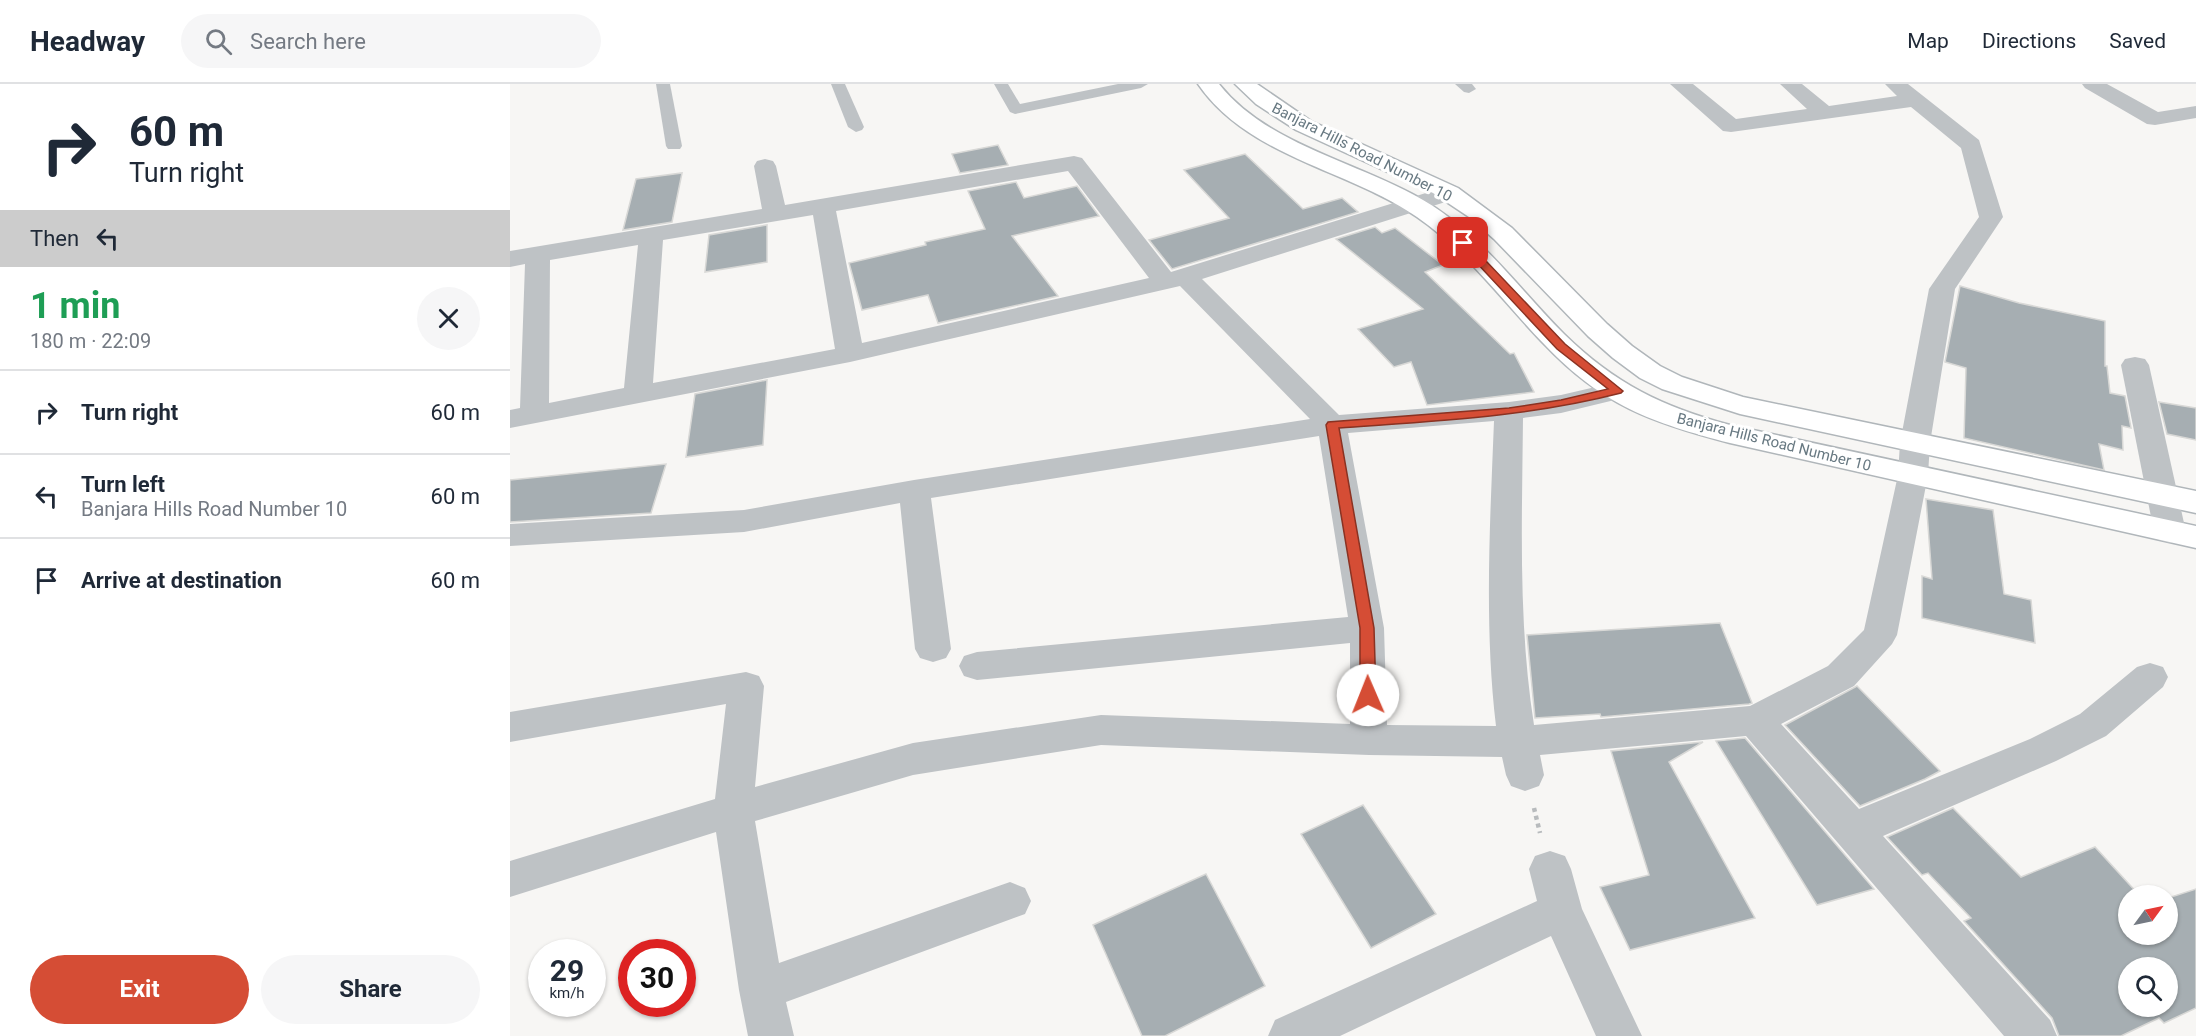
<!DOCTYPE html>
<meta charset="utf-8">
<style>
:root{--surface:#fff;--page:#f6f6f7;--text:#1f2937;--muted:#747a83;--line:#e0e1e3;--accent:#d54d35}
body{margin:0;font-family:Roboto,sans-serif;background:var(--page);color:var(--text);height:100vh;display:flex;flex-direction:column;font-size:22px;white-space:nowrap}
*{box-sizing:border-box;margin:0}
p{font-size:20px;color:var(--muted)}
.icon{flex:none;width:33px;height:33px;fill:none;stroke:currentColor;stroke-width:2;stroke-linecap:round;stroke-linejoin:round}
.map{position:relative;flex:1;overflow:hidden}
.sheet{display:flex;flex-direction:column;background:var(--surface);width:510px}
.sheet>*{flex:none}
.banner{background:#fff;color:var(--text);overflow:hidden}
.needle{width:39px;rotate:57deg}
.controls{position:absolute;left:1608px;top:801px;display:grid;gap:12px}
.controls a{display:grid;place-items:center;width:60px;height:60px;border-radius:50%;background:var(--surface);box-shadow:0 2px 4px #0004;font-size:30px}
.speed{position:absolute;left:18px;top:855px;display:flex;gap:12px;font-size:30px;font-weight:700;text-align:center}
.speed>*{display:grid;place-content:center;width:78px;height:78px;border-radius:50%;background:var(--surface);box-shadow:0 2px 4px #0004;line-height:1}
.speed small{font-size:15px;font-weight:400}
.speed .limit{border:9px solid #d22;background:#fff;color:#111}
.pin{position:absolute;display:grid;place-items:center;width:51px;height:51px;color:#fff;margin:-26px;border-radius:12px;box-shadow:0 3px 9px #0006}
.me{position:absolute;width:66px;margin:-33px;rotate:359deg;stroke-linejoin:round;filter:drop-shadow(0 0 4px #0008)}
.turn{display:flex;align-items:center;gap:21px;height:126px;padding:0 30px;font-size:27px}
.turn .icon{width:78px;height:78px;stroke-width:2.5}
.turn b{display:block;font-size:42px;line-height:51px}
.then{display:flex;align-items:center;height:57px;padding:0 30px;background:#0003;gap:12px;font-size:22px}
.round{display:grid;place-items:center;flex:none;width:63px;height:63px;border-radius:32px;background:var(--page)}
.headline{display:flex;align-items:center;justify-content:space-between;height:102px;padding:0 30px}
h1{font-size:36px;font-weight:700;line-height:45px;color:#1e9e55}
.button{display:flex;gap:12px;margin-top:auto;padding:12px 30px}
.button a{flex:1;height:69px;border-radius:36px;background:var(--accent);color:#fff;font-size:24px;font-weight:700;line-height:69px;text-align:center}
.button a+a{background:var(--page);color:var(--text)}
ul{padding:0;list-style:none}
li{display:flex;align-items:center;gap:18px;height:84px;padding:0 30px;border-top:2px solid var(--line)}
li div{flex:1}
li b{display:block;font-size:22px}
li em{font-style:normal}
header{display:flex;align-items:center;gap:36px;box-sizing:border-box;height:84px;padding:0 30px;background:var(--surface);border-bottom:2px solid var(--line)}
header strong{font-size:28px}
nav{display:flex;gap:33px;margin-inline-start:auto;font-size:21px}
.search{width:420px;height:54px;background:var(--page);display:flex;align-items:center;gap:15px;box-sizing:border-box;padding:0 21px;border-radius:33px;color:var(--muted);font-size:22px}
main{display:flex;flex:1;min-height:0}
.map>svg:first-child{display:block}
</style>
<header>
<strong>Headway</strong>
<div class="search"><svg class="icon" aria-label="search" viewBox="0 0 24 24"><circle cx="10" cy="10" r="6"/><path d="M15 15l6 6"/></svg>Search here</div>
<nav><a>Map</a><a>Directions</a><a>Saved</a></nav>
</header>
<main>
<section class="sheet">
<div class="banner">
<div class="turn"><svg class="icon" aria-label="right" viewBox="0 0 24 24"><path d="M7 20v-9h11M14 6l5 5-5 5"/></svg><div><b>60 m</b>Turn right</div></div>
<div class="then">Then<svg class="icon" aria-label="left" viewBox="0 0 24 24"><path d="M17 20v-9H6M10 6l-5 5 5 5"/></svg></div>
</div>
<div class="headline"><div><h1>1 min</h1><p>180 m · 22:09</p></div><a class="round"><svg class="icon" aria-label="close" viewBox="0 0 24 24"><path d="M6 6l12 12M18 6L6 18"/></svg></a></div>
<ul>
<li><svg class="icon" aria-label="right" viewBox="0 0 24 24"><path d="M7 20v-9h11M14 6l5 5-5 5"/></svg><div><b>Turn right</b></div><em>60 m</em></li>
<li><svg class="icon" aria-label="left" viewBox="0 0 24 24"><path d="M17 20v-9H6M10 6l-5 5 5 5"/></svg><div><b>Turn left</b><p>Banjara Hills Road Number 10</p></div><em>60 m</em></li>
<li><svg class="icon" aria-label="arrive" viewBox="0 0 24 24"><path d="M6 21V4h12l-3 4 3 4H6"/></svg><div><b>Arrive at destination</b></div><em>60 m</em></li>
</ul>
<div class="button"><a>Exit</a><a>Share</a></div>
</section>
<div class="map">
<svg width="1686" height="952" viewBox="0 0 1686 952">
<rect width="100%" height="100%" fill="#f7f6f4"/>
<g fill="#a6aeb2" stroke="#d8d8d6" stroke-width="1.5" fill-rule="evenodd">
<path d="M488 61 498 81 450 89 442 70Z"/>
<path d="M735 70 793 125 832 114 848 128 662 185 639 156 719 134 674 86Z"/>
<path d="M172 89 162 138 113 146 126 95Z"/>
<path d="M506 98 514 114 567 102 589 132 502 152 548 212 428 239 418 211 352 226 339 179 416 161 415 158 475 145 458 107Z"/>
<path d="M257 141V178L195 188 199 151Z"/>
<path d="M865 143 872 149 885 144 933 181 915 188 1000 270 1004 269 1024 308 917 321 901 278 884 283 848 245 913 225 826 155Z"/>
<path d="M1450 202 1509 219 1595 237V282H1597L1600 309 1615 312 1621 344 1612 342 1613 366 1589 360 1594 386 1454 354 1456 284 1435 278Z"/>
<path d="M257 296 253 361 176 373 185 310Z"/>
<path d="M1649 318 1686 324V356L1657 350Z"/>
<path d="M156 380 141 429 0 438V396Z"/>
<path d="M1416 415 1483 426 1494 510 1521 516 1525 559 1412 534V492L1422 495Z"/>
<path d="M1210 539 1242 619 1239 620 1091 633 1090 630 1025 634 1017 551Z"/>
<path d="M1347 602 1430 687 1415 695 1350 722 1275 641Z"/>
<path d="M1235 654 1364 805 1307 821 1206 657Z"/>
<path d="M1193 658 1159 678 1245 834 1120 866 1090 803 1139 791 1101 667Z"/>
<path d="M853 721 926 830 861 864 791 750Z"/>
<path d="M1443 724 1511 793 1585 763 1630 812H1618V850H1658V814L1686 805V924L1654 939 1649 934 1611 952H1549L1542 934 1454 837 1461 834 1418 789 1412 791 1377 753ZM1618 884H1658V922H1618Z"/>
<path d="M696 790 755 902 655 952H632L583 841Z"/>
</g>
<g fill="none" stroke-linecap="round" stroke-linejoin="round">
<defs>
<g id="secondary">
<path d="M688 0H709C757 61 848 78 913 116 970 149 1009 205 1054 250 1105 300 1153 323 1220 341L1686 442V464L1220 359C1142 339 1092 321 1035 261 993 218 957 167 907 133 837 85 738 73 688 0Z"/>
<path d="M725 0H747L801 37 948 104 1002 144 1097 240 1122 262 1150 282 1172 293 1233 313 1686 407V429L1230 330 1152 305 1130 294 1103 274 1078 252 984 155 959 133 923 109 786 46 746 20Z"/>
</g>
</defs>
<use href="#secondary" stroke="#b0b6ba" stroke-width="3"/>
<path stroke="#b8bbbd" stroke-width="4.5" stroke-dasharray="4 4" stroke-linecap="butt" d="M1024 724 1030 749"/>
<g fill="#bec2c5" fill-rule="evenodd">
<path d="M146 0H160L172 62 170 65H158L156 62Z"/>
<path d="M321 0H335L354 43 352 46 346 48 338 43Z"/>
<path d="M484 0H498L510 20 608 0H638L631 4 505 30 500 28Z"/>
<path d="M945 0H962L966 5 959 9 954 8Z"/>
</g>
<g fill="#bec2c5" fill-rule="evenodd">
<path d="M1160 0H1183L1226 35 1297 25 1270 0H1292L1319 22 1387 12 1375 0H1398L1469 56 1493 133 1445 205 1420 359 1418 391 1387 551 1382 560 1344 602 1271 640 1349 725 1520 655 1570 630 1627 583 1640 579 1653 583 1658 593 1653 603 1596 652 1546 677 1373 752 1540 936 1547 952H1494L1236 652 1030 671 1034 691 1029 702 1015 707 1001 702 996 691 992 673 859 671 591 661 403 691 245 737 269 879 500 798 515 804 521 817 515 830 276 918 284 952H238L229 906 206 748 0 813V777L205 715 216 620 0 658V628L236 588 249 592 254 602 245 703 403 659 591 631 840 640V559L467 596 454 592 449 582 454 572 467 568 838 533 809 352 421 414 441 565 436 574 423 578 410 574 405 565 390 419 234 448 0 462V440L234 426 404 396 800 335 670 202 340 278 0 344V326L10 324 15 180 0 183V167L252 125 244 82 247 77 255 75 263 77 266 82 275 121 564 72 572 74 661 188 932 104 940 102 948 104 952 109 948 114 692 195 829 331 999 318 1051 311 1107 298 1117 301 1121 307 1117 313 1051 329 1013 334C1012 437 1008 539 1024 641L1240 622 1318 582 1354 546 1388 391 1390 359 1419 205 1469 133 1451 64 1401 23 1221 48 1213 47ZM558 87 639 194 352 259 326 127ZM303 131 325 265 143 299 153 156ZM128 161 114 304 39 319 40 176ZM984 337C980 439 974 541 986 642L877 641 874 544 838 349Z"/>
<path d="M1572 0H1597L1648 28 1686 22V34L1645 41 1637 40 1575 4Z"/>
<path d="M1625 273 1635 275 1639 281 1676 448 1671 456 1660 459 1649 456 1644 448 1611 281 1615 275Z"/>
<path d="M1040 767 1055 772 1061 785 1072 825 1132 952H1086L1041 852 830 952H758L765 936 1027 817 1019 785 1025 772Z"/>
</g>
<use href="#secondary" fill="#fff" fill-rule="evenodd"/>
</g>
<path fill="#d54d35" stroke="#8a3222" stroke-width="1.5" d="M953 156 957 157 1055 260 1113 307 1111 309C1018 333 924 337 829 344L864 544 866 611 863 616H853L850 611V544L816 341 818 338 999 324 1051 316 1098 305 1047 265 950 161 948 159Z"/>
<g text-anchor="middle" stroke-width="6" stroke-linejoin="round" paint-order="stroke">
<g font-size="15" fill="#687982" stroke="#fff">
<text transform="translate(852 68) rotate(27)" y="5">Banjara Hills Road Number 10</text>
<text transform="translate(1264 358) rotate(14)" y="5">Banjara Hills Road Number 10</text>
</g>
</g>
</svg>
<div class="controls">
<a><svg class="needle" viewBox="-14 -14 28 28"><path d="M0-13l5 13h-10z" fill="#e53935"/><path d="M0 13l5-13h-10z" fill="#747a83"/></svg></a>
<a><svg class="icon" aria-label="search" viewBox="0 0 24 24"><circle cx="10" cy="10" r="6"/><path d="M15 15l6 6"/></svg></a>
</div>
<div class="speed"><div>29<small>km/h</small></div><div class="limit">30</div></div>
<div class="pin" style="left:953px;top:159px;background:#d93025"><svg class="icon" aria-label="arrive" viewBox="0 0 24 24"><path d="M6 21V4h12l-3 4 3 4H6"/></svg></div>
<svg class="me" style="left:858px;top:611px" viewBox="-20 -20 40 40"><circle r="19" fill="#fff"/><path d="M0-13L10 11 0 6-10 11z" fill="#d54d35"/></svg>
</div>
</main>
